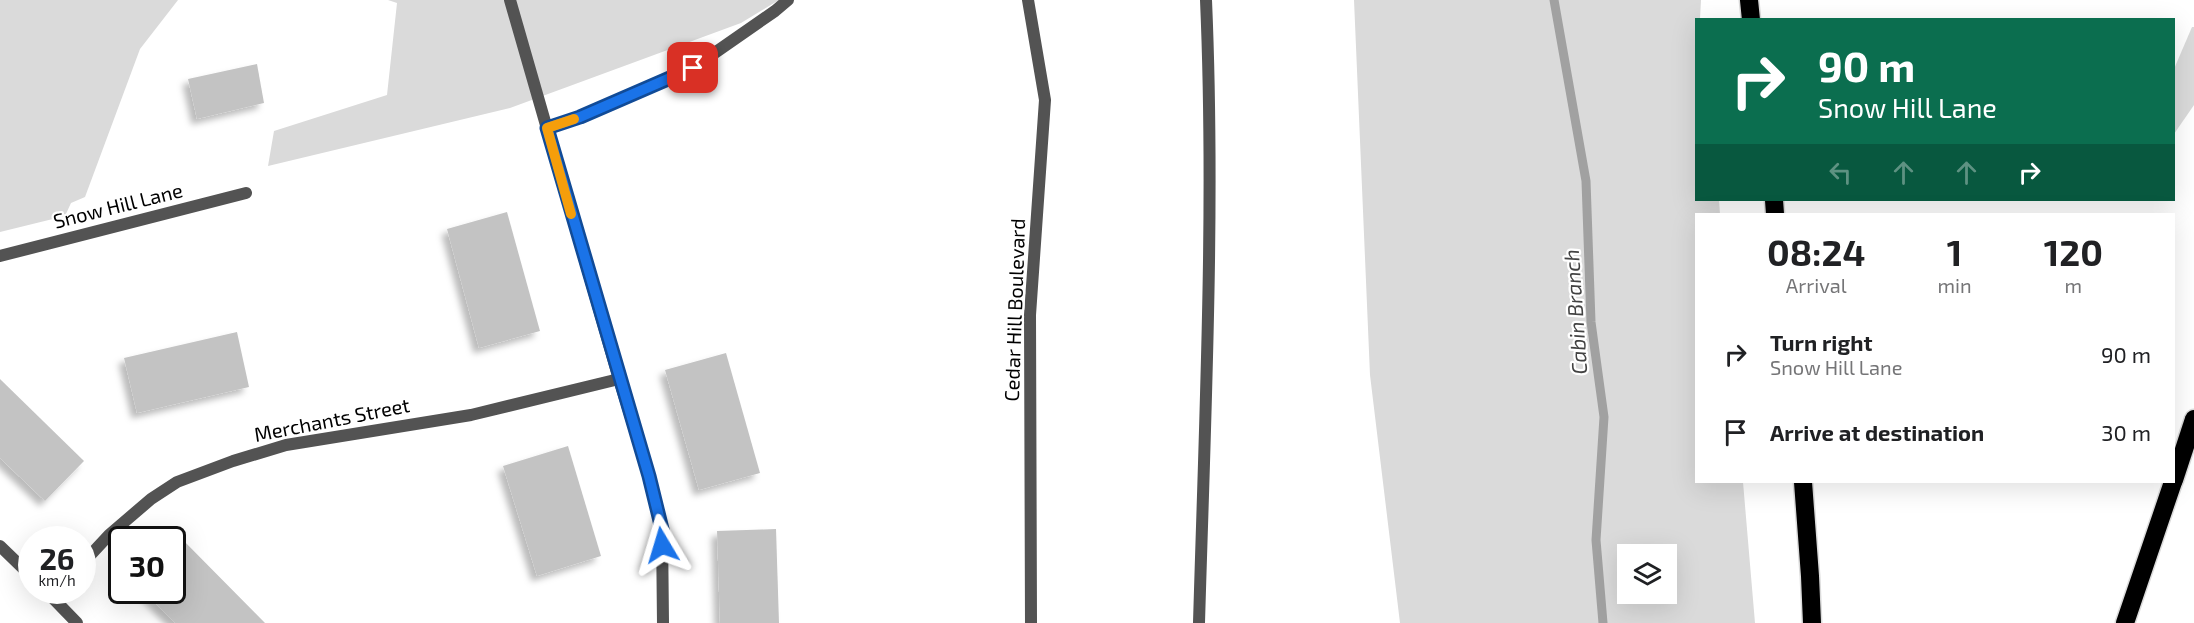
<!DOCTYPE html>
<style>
:root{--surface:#fff;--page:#f6f6f6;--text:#202124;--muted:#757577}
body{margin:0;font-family:"Exo 2",sans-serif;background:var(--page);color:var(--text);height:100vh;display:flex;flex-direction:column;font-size:22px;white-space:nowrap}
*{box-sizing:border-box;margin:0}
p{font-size:20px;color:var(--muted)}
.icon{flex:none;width:33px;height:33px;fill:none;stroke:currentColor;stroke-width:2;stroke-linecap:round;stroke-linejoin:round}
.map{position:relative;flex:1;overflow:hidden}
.side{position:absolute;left:1695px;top:213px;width:480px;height:270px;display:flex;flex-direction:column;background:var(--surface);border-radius:0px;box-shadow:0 6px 24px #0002}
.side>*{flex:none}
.top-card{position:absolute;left:1695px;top:18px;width:480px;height:183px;border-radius:0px;box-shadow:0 6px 24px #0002;background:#0b6e4f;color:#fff;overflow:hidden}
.tools{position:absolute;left:1617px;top:544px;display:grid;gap:12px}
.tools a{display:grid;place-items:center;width:60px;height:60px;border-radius:0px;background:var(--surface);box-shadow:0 6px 24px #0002;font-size:30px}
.speed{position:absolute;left:18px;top:526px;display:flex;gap:12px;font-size:30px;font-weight:700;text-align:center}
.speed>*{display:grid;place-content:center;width:78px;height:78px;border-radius:50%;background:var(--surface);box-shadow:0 6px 24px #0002;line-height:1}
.speed small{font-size:15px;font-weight:400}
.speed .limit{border:3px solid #111;border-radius:9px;background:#fff;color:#111}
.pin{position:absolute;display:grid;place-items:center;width:51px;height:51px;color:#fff;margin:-26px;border-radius:12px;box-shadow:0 3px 9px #0006}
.me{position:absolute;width:66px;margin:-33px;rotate:353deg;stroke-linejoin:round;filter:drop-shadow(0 0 4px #0008)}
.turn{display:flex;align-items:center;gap:21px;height:126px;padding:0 24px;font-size:27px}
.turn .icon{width:78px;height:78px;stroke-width:2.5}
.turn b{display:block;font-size:42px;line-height:51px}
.lanes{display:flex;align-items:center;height:57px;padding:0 24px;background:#0003;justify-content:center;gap:30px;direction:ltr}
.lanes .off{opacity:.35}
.eta{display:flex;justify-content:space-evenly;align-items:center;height:102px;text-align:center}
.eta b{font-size:36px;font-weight:700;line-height:42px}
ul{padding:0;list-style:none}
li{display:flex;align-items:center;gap:18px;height:78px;padding:0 24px}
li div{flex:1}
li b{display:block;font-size:22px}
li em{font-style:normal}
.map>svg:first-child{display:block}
</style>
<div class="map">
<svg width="2194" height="623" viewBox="0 0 2194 623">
<defs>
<filter id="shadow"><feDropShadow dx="-5.5" dy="5.5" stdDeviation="3" flood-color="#0004"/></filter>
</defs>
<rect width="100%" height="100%" fill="#fff"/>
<g fill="#dadada" fill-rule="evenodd">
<path d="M0 0H178L140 49 85 197 71 203 65 216 0 232Z"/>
<path d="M388 0H779L741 23 510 108 268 166 274 131 387 95 397 3Z"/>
<path d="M1354 0H1701L1700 19 1696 20V200H1719L1720 214H1696V482H1743L1755 623H1400L1370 375ZM1628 555H1666V594H1628Z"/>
<path d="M2192 27H2194V105L2174 134V69Z"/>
</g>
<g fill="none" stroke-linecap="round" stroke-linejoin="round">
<path stroke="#a1a1a1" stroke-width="9" d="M1554 0 1586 181 1591 322 1604 417 1596 540 1603 623"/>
</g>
<g fill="#c3c3c3" filter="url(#shadow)">
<path d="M257 64 264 103 197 119 188 79Z"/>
<path d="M507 212 540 331 479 348 447 229Z"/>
<path d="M237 332 249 387 137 413 124 358Z"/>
<path d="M726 353 760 473 699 490 665 370Z"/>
<path d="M0 379 84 461 45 501 0 458Z"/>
<path d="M568 446 601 556 537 576 503 466Z"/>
<path d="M776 529 779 623H720L717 531Z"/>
<path d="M177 534 265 623H175L143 591H172V540H171Z"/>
</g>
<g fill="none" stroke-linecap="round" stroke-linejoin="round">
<defs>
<g id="highway">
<path d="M1749 0 1751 20"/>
<path d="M1774 200 1775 214"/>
<path d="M2174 480 2194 419"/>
<path d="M1803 482 1810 576 1812 623"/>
<path d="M2125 623 2173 482"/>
</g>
</defs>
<use href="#highway" stroke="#dbdbdb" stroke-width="21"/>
<path stroke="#535353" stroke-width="12" d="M1199 623C1205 416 1215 208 1206 0"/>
<g stroke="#535353" stroke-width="12">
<path d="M510 0 619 379 649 476 662 529 663 623"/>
<path d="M1028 0 1045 100 1030 315 1031 623"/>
<path d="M547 127 580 117 693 68 775 11 788 0"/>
<path d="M0 256 246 193"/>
<path d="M0 546 32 577"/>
<path d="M82 564 109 535 151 499 177 482 233 461 286 445 471 415 619 379"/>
<path d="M46 591 77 623"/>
</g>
<use href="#highway" stroke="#000" stroke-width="18"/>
</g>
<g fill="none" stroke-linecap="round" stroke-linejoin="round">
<defs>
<path id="route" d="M662 545V529L649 476 547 128 580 117 693 68"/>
</defs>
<use href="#route" stroke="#114b97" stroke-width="15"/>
<use href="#route" stroke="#1a73e8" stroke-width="10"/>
<path stroke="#f59e0b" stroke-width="10" d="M571 214 547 128 574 119"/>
</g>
<g text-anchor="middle" stroke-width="4.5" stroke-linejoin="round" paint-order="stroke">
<g font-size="20" fill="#000" stroke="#fff">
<text transform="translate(118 206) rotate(-14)" y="7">Snow Hill Lane</text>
<text transform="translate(1015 310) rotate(-88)" y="7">Cedar Hill Boulevard</text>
<text transform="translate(332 420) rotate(-11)" y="7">Merchants Street</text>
</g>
<g font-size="21" font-style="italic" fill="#424242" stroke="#fff">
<text transform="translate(1576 312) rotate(-94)" y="7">Cabin Branch</text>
</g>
</g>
</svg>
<div class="tools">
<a><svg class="icon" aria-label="layers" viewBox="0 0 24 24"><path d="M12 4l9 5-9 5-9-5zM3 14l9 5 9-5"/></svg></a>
</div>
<div class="speed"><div>26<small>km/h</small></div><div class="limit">30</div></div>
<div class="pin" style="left:693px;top:68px;background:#d93025"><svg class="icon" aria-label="arrive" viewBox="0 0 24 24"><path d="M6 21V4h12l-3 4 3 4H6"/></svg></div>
<svg class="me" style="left:662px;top:545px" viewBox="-20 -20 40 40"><path d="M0-17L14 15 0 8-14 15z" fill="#1a73e8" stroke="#fff" stroke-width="4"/></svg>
<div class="top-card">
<div class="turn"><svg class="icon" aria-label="right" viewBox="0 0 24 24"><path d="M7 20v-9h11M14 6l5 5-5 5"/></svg><div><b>90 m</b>Snow Hill Lane</div></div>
<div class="lanes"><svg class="icon off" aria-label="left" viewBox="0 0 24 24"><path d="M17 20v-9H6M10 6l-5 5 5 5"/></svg><svg class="icon off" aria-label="ahead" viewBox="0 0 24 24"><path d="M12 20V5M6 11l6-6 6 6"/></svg><svg class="icon off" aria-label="ahead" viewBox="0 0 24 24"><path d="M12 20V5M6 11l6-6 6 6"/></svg><svg class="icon" aria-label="right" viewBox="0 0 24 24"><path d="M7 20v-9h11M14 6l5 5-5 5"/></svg></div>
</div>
<section class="side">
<div class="eta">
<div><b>08:24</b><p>Arrival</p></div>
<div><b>1</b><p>min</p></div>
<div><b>120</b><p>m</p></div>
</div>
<ul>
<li><svg class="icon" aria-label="right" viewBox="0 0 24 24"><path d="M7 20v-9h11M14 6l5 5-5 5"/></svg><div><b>Turn right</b><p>Snow Hill Lane</p></div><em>90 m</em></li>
<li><svg class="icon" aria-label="arrive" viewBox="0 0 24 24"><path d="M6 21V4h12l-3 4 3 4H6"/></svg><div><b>Arrive at destination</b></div><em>30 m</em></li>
</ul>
</section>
</div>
